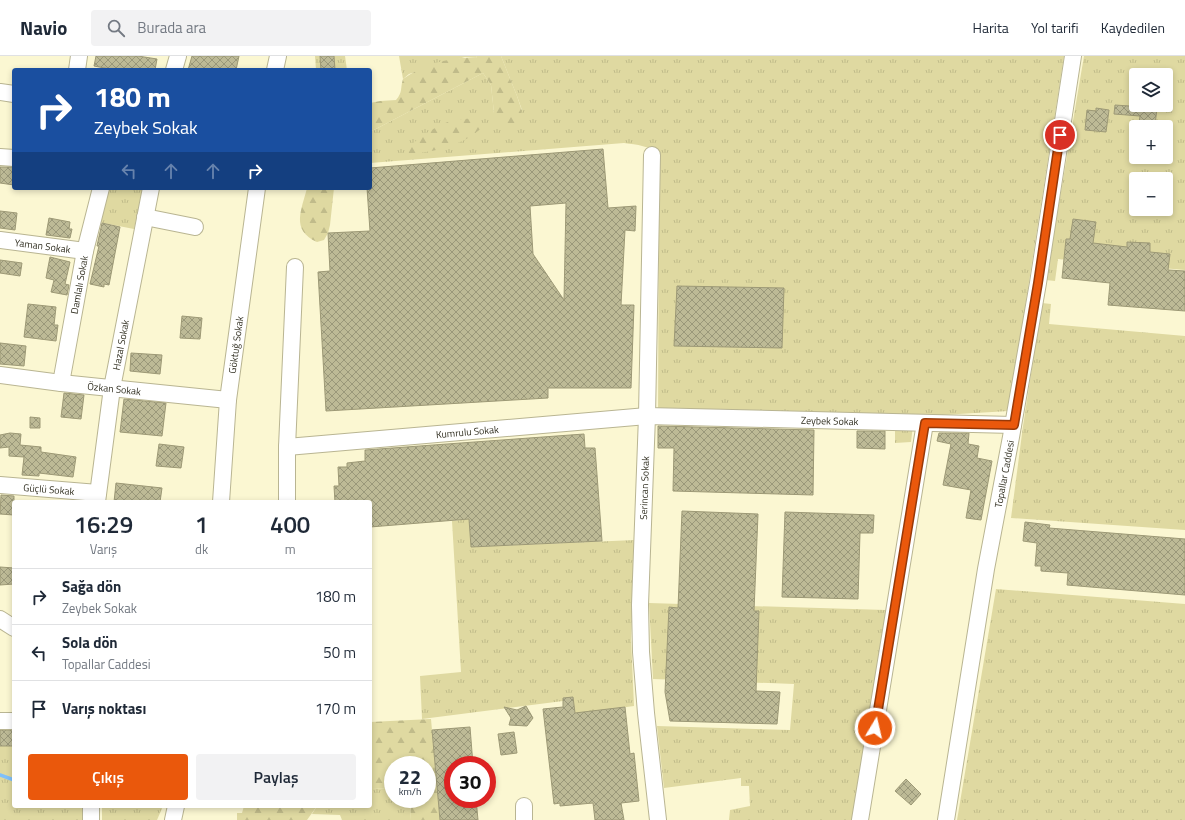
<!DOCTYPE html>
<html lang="tr">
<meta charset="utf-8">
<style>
:root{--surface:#fff;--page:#f2f2f3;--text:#1f2937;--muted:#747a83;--line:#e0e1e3;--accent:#ea580c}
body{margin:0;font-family:"Titillium Web",sans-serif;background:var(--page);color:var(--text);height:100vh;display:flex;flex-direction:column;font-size:15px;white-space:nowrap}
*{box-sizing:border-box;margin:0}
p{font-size:13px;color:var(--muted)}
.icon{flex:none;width:22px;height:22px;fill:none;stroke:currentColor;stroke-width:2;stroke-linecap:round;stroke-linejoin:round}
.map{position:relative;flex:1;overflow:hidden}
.drawer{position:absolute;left:12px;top:444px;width:360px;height:308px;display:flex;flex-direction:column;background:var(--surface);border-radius:4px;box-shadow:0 2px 6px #0003}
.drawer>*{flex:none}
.top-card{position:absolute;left:12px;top:12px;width:360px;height:122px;border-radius:4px;box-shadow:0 2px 6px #0003;background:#1a4fa0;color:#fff;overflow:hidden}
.fabs{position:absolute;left:1129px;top:12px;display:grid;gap:8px}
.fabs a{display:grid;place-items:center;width:44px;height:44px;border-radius:4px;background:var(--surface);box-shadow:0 2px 6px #0003;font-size:20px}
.speed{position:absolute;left:384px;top:700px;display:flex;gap:8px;font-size:20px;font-weight:700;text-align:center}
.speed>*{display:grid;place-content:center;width:52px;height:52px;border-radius:50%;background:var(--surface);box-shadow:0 2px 6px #0003;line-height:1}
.speed small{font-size:10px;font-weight:400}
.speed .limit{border:6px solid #d22;background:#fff;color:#111}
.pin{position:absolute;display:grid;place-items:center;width:34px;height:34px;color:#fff;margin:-17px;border:2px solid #fff;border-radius:50%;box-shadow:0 1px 4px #0007}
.me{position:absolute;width:44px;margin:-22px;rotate:9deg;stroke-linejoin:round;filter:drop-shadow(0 0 3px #0008)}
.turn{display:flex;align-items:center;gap:14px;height:84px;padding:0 16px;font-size:18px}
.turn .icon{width:52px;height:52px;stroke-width:2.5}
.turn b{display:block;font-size:28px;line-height:34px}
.lanes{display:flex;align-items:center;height:38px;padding:0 16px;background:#0003;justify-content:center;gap:20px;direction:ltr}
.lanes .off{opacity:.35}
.eta{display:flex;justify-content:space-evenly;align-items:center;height:68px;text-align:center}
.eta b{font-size:24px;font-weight:600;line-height:28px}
.button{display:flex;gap:8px;margin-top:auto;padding:8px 16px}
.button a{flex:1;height:46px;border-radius:4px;background:var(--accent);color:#fff;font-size:16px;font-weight:600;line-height:46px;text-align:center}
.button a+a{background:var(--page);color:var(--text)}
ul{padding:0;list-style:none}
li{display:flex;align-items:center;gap:12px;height:56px;padding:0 16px;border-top:1px solid var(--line)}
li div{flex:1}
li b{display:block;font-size:15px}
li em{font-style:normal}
header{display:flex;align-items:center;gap:24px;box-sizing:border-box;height:56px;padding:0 20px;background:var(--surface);border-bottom:1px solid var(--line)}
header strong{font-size:19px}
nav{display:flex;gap:22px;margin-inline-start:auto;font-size:14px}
.search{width:280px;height:36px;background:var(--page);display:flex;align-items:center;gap:10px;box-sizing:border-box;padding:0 14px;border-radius:4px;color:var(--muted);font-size:15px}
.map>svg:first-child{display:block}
</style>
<header>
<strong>Navio</strong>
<div class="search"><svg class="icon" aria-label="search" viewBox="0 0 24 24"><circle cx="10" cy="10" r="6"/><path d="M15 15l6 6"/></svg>Burada ara</div>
<nav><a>Harita</a><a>Yol tarifi</a><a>Kaydedilen</a></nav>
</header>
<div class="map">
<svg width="1185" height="764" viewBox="0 0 1185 764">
<defs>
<pattern id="grass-tufts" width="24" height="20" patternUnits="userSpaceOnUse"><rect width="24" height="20" fill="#dfd9a1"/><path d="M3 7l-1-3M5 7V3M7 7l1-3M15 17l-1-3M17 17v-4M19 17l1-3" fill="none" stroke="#c0bb8a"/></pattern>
<pattern id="forest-firs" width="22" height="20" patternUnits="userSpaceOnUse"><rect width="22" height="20" fill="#dfd9a1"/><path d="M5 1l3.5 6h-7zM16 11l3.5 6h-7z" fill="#c0bb8a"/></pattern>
<pattern id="building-cross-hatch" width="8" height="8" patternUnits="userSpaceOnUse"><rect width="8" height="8" fill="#bdba96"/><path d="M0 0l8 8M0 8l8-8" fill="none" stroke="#9a987a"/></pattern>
</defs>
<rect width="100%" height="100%" fill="#fbf7d2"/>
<g fill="url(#grass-tufts)" fill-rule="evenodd">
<path d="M315 0H345L347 14H316Z"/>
<path d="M399 0H476L477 2 465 1 409 18 403 23Z"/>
<path d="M501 0H1064L1009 355 925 360 913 369 911 386 895 387V375L885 373 658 367 659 100C650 89 637 89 624 87L370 107V76L483 17 491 29 494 57 522 54 517 40Z"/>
<path d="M1084 0H1185V214L1058 203 1055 225 1046 224ZM1136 19H1166V49H1136ZM1136 71H1166V101H1136ZM1136 123H1166V153H1136Z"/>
<path d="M106 132H143L134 173 98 166Z"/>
<path d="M1042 247 1051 248 1049 268 1185 280V474L1011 462 1023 370Z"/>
<path d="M469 463 471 491 635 484 631 583 634 650 575 658 573 641 563 642V645L422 663 420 620 461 616 452 465Z"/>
<path d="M996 533 1185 548V764H957Z"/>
<path d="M649 547 886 554 889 557 853 764H729L730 754 750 750 749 730H741V722L664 732 657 670 790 674 794 628 653 623ZM669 552 759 555 756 620Z"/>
<path d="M13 672 14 750H83L82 764H0V690L13 689Z"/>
<path d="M370 722 372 732 393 733V743H410L411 764H342L340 759 312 758 317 750H370Z"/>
<path d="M102 750H163L157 764H102Z"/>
</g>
<g fill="url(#forest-firs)">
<path d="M476 0H501L517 40 522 55 515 69 501 71 494 57 491 29 483 17 370 76V47L380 45 396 44C403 36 400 32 403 23 424 8 452 0 477 2Z"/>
<path d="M474 62 481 66 484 70C462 90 438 95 410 98L407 95C410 86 438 69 448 66 456 63 465 63 474 62Z"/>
<path d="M307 132H334L330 169 328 177 324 184 317 186C290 174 302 153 307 132Z"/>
<path d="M431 663 440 764H411L410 743H427V709H393V733L371 732 370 722V666Z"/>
<path d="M244 750H317L307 764H237V757H242Z"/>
</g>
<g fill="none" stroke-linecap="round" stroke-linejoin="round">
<path stroke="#80c0fa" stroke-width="3.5" d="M0 719 14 724"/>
</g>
<g fill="url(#building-cross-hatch)" stroke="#9d9976" fill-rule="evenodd">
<path d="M96 0H138L157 3 155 14H115L94 10Z"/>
<path d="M192 0H239L236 14H188Z"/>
<path d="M320 0H334L335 14H321Z"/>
<path d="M1115 49 1157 52 1155 69 1139 68 1140 60 1114 58Z"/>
<path d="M1096 52 1109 54 1106 76 1085 74 1087 54 1096 55Z"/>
<path d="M603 93 608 152 636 150 635 175 625 174 621 249H634L631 332H548V342L326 355 318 216 330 215 328 177 370 175 367 132H370V112ZM566 147 564 244 533 198 530 150Z"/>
<path d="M0 111H14V129L0 127Z"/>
<path d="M0 155 17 157 15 174 0 172Z"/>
<path d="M49 162 70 166 69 173H72L70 182 46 179Z"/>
<path d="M1073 163 1096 166 1093 187 1127 191V186L1150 187V196L1170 198 1168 214 1185 215V255L1108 249 1110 227 1062 222 1066 183H1070Z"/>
<path d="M102 167 120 171 109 229 104 228V231L90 228 99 190H97Z"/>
<path d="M50 201 70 206 65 228 69 229 67 239 51 236 54 224 46 222Z"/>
<path d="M0 204 22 207 20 220 0 217Z"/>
<path d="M677 230 784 232 782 292 674 290Z"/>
<path d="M28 248 56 251 54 269H58L56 285 24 281Z"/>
<path d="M182 260 202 262 200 283 180 282Z"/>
<path d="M0 287 26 290 24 310 0 308Z"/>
<path d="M131 297 162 299 160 318 130 315Z"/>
<path d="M64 337 84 339 81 363 61 361Z"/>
<path d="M124 343 166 347 162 380 120 376Z"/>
<path d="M30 361 40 362V372H30Z"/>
<path d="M658 370 814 374 813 439 673 435 674 392H658Z"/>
<path d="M857 375H885V393L857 392Z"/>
<path d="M10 377 21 378 20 389 41 391V396L76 401 73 421 39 417V420L22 419 24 401 9 400V391L0 392V379Z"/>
<path d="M939 377H969L968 388 979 390 977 402 992 405 981 464 966 462 971 434 943 429 951 388 937 385Z"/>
<path d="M584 378 585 392H595L602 485 471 491 469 463 370 471V446H335L334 430H339L338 411H347V407L365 405V394Z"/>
<path d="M159 388 184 391 181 412 156 410Z"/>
<path d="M116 427 162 432 160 446H114Z"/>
<path d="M1 439 14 440V459L0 458Z"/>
<path d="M682 455 758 458 754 555H759L756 635 780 636 777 668 670 665 665 636 669 551 678 552Z"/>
<path d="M785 456 874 459 873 477H860L858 543 782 541Z"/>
<path d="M1025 466 1050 469 1049 472 1185 483V539L1067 529 1068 517 1041 515V510H1035L1037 487 1023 485Z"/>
<path d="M0 511 14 512V528L0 529Z"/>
<path d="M573 641 575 657 625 651 630 698 634 697 639 745 621 747 624 764H595L593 747 560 750V747L554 748 543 653 563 651V642Z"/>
<path d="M526 650 533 662 527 670 509 669 511 662 504 651 517 654Z"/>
<path d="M470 671 473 709H453V743H476L478 764H440L432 674Z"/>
<rect x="0" y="674" width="13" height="16"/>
<path d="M514 676 517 697 501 699 498 678Z"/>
<path d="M906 723 921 738 911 749 895 735Z"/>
</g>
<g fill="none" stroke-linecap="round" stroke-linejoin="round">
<defs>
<g id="minor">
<path d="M77 14 79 0"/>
<path d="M174 14 178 0"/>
<path d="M275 14 278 0"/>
<path d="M0 36 14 38"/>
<path d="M652 99 647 360 640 549 641 596 646 657 658 764"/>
<path d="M0 101 14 102"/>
<path d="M145 161 195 171"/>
<path id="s1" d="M0 184 85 195"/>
<path id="s2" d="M0 319 61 327 228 344"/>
<path id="s3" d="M61 327 85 195 101 132"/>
<path id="s4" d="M287 391 647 360 1013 369"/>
<path id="s5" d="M0 429 98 437"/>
<path id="s6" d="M97 446 112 332 151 132"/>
<path id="s7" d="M221 446 228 344 257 132"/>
<path d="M287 446V391L295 211"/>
<path d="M0 563 14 572"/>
<path d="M0 665H14"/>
<path d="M91 750V764"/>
<path d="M524 750V764"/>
<path d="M173 764 176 750"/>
<path d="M860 764 925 367"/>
<path id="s8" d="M946 764 986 513 1011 381 1038 227 1073 0"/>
</g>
</defs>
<use href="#minor" stroke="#b9b592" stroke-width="18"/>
<use href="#minor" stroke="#fff" stroke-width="16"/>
</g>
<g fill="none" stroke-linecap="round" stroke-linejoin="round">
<defs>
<path id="route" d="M875 672 925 367 1014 369 1038 227 1060 79"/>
</defs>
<use href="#route" stroke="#983908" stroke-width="10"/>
<use href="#route" stroke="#ea580c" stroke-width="7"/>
</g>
<g text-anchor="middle" stroke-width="4" stroke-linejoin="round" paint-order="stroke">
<g font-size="10" fill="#302e20" stroke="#fff">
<text dy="4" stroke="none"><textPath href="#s1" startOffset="43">Yaman Sokak</textPath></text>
<text dy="4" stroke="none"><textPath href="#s3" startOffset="100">Damlalı Sokak</textPath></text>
<text dy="4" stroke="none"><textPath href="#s6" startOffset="159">Hazal Sokak</textPath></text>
<text dy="4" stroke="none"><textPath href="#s7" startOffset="158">Göktuğ Sokak</textPath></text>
<text dy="4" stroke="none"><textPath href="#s2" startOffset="115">Özkan Sokak</textPath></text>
<text dy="4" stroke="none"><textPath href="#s4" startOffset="544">Zeybek Sokak</textPath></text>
<text dy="4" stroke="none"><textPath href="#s4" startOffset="181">Kumrulu Sokak</textPath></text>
<text dy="4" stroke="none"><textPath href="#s8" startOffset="351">Topallar Caddesi</textPath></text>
<text transform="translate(644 432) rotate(-88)" y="4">Serincan Sokak</text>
<text dy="4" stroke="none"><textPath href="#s5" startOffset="49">Güçlü Sokak</textPath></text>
</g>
</g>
</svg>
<div class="fabs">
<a><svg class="icon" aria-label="layers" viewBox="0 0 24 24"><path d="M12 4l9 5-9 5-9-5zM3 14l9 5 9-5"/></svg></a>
<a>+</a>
<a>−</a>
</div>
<div class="speed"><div>22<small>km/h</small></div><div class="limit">30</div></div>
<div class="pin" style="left:1060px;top:79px;background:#d93025"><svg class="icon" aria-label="arrive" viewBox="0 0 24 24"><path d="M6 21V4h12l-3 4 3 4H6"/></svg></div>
<svg class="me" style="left:875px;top:672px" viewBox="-20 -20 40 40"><circle r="17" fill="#ea580c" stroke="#fff" stroke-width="3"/><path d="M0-11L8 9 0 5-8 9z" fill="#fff"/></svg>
<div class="top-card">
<div class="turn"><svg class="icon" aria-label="right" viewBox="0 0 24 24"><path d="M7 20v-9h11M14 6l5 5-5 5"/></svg><div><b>180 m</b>Zeybek Sokak</div></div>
<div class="lanes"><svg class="icon off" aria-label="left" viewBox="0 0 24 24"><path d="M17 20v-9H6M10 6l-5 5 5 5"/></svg><svg class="icon off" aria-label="ahead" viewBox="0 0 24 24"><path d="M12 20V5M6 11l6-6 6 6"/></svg><svg class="icon off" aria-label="ahead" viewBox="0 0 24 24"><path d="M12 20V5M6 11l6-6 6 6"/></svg><svg class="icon" aria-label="right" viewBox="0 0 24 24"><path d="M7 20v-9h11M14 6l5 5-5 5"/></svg></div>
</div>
<section class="drawer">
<div class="eta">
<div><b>16:29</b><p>Varış</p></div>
<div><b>1</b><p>dk</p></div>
<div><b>400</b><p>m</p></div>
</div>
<ul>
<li><svg class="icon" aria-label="right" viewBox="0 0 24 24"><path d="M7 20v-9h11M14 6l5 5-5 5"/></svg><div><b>Sağa dön</b><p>Zeybek Sokak</p></div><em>180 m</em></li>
<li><svg class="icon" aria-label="left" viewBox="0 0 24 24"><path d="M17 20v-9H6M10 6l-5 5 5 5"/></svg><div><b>Sola dön</b><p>Topallar Caddesi</p></div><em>50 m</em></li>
<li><svg class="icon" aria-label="arrive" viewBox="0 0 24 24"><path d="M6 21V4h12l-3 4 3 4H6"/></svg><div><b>Varış noktası</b></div><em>170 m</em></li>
</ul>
<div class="button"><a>Çıkış</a><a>Paylaş</a></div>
</section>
</div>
